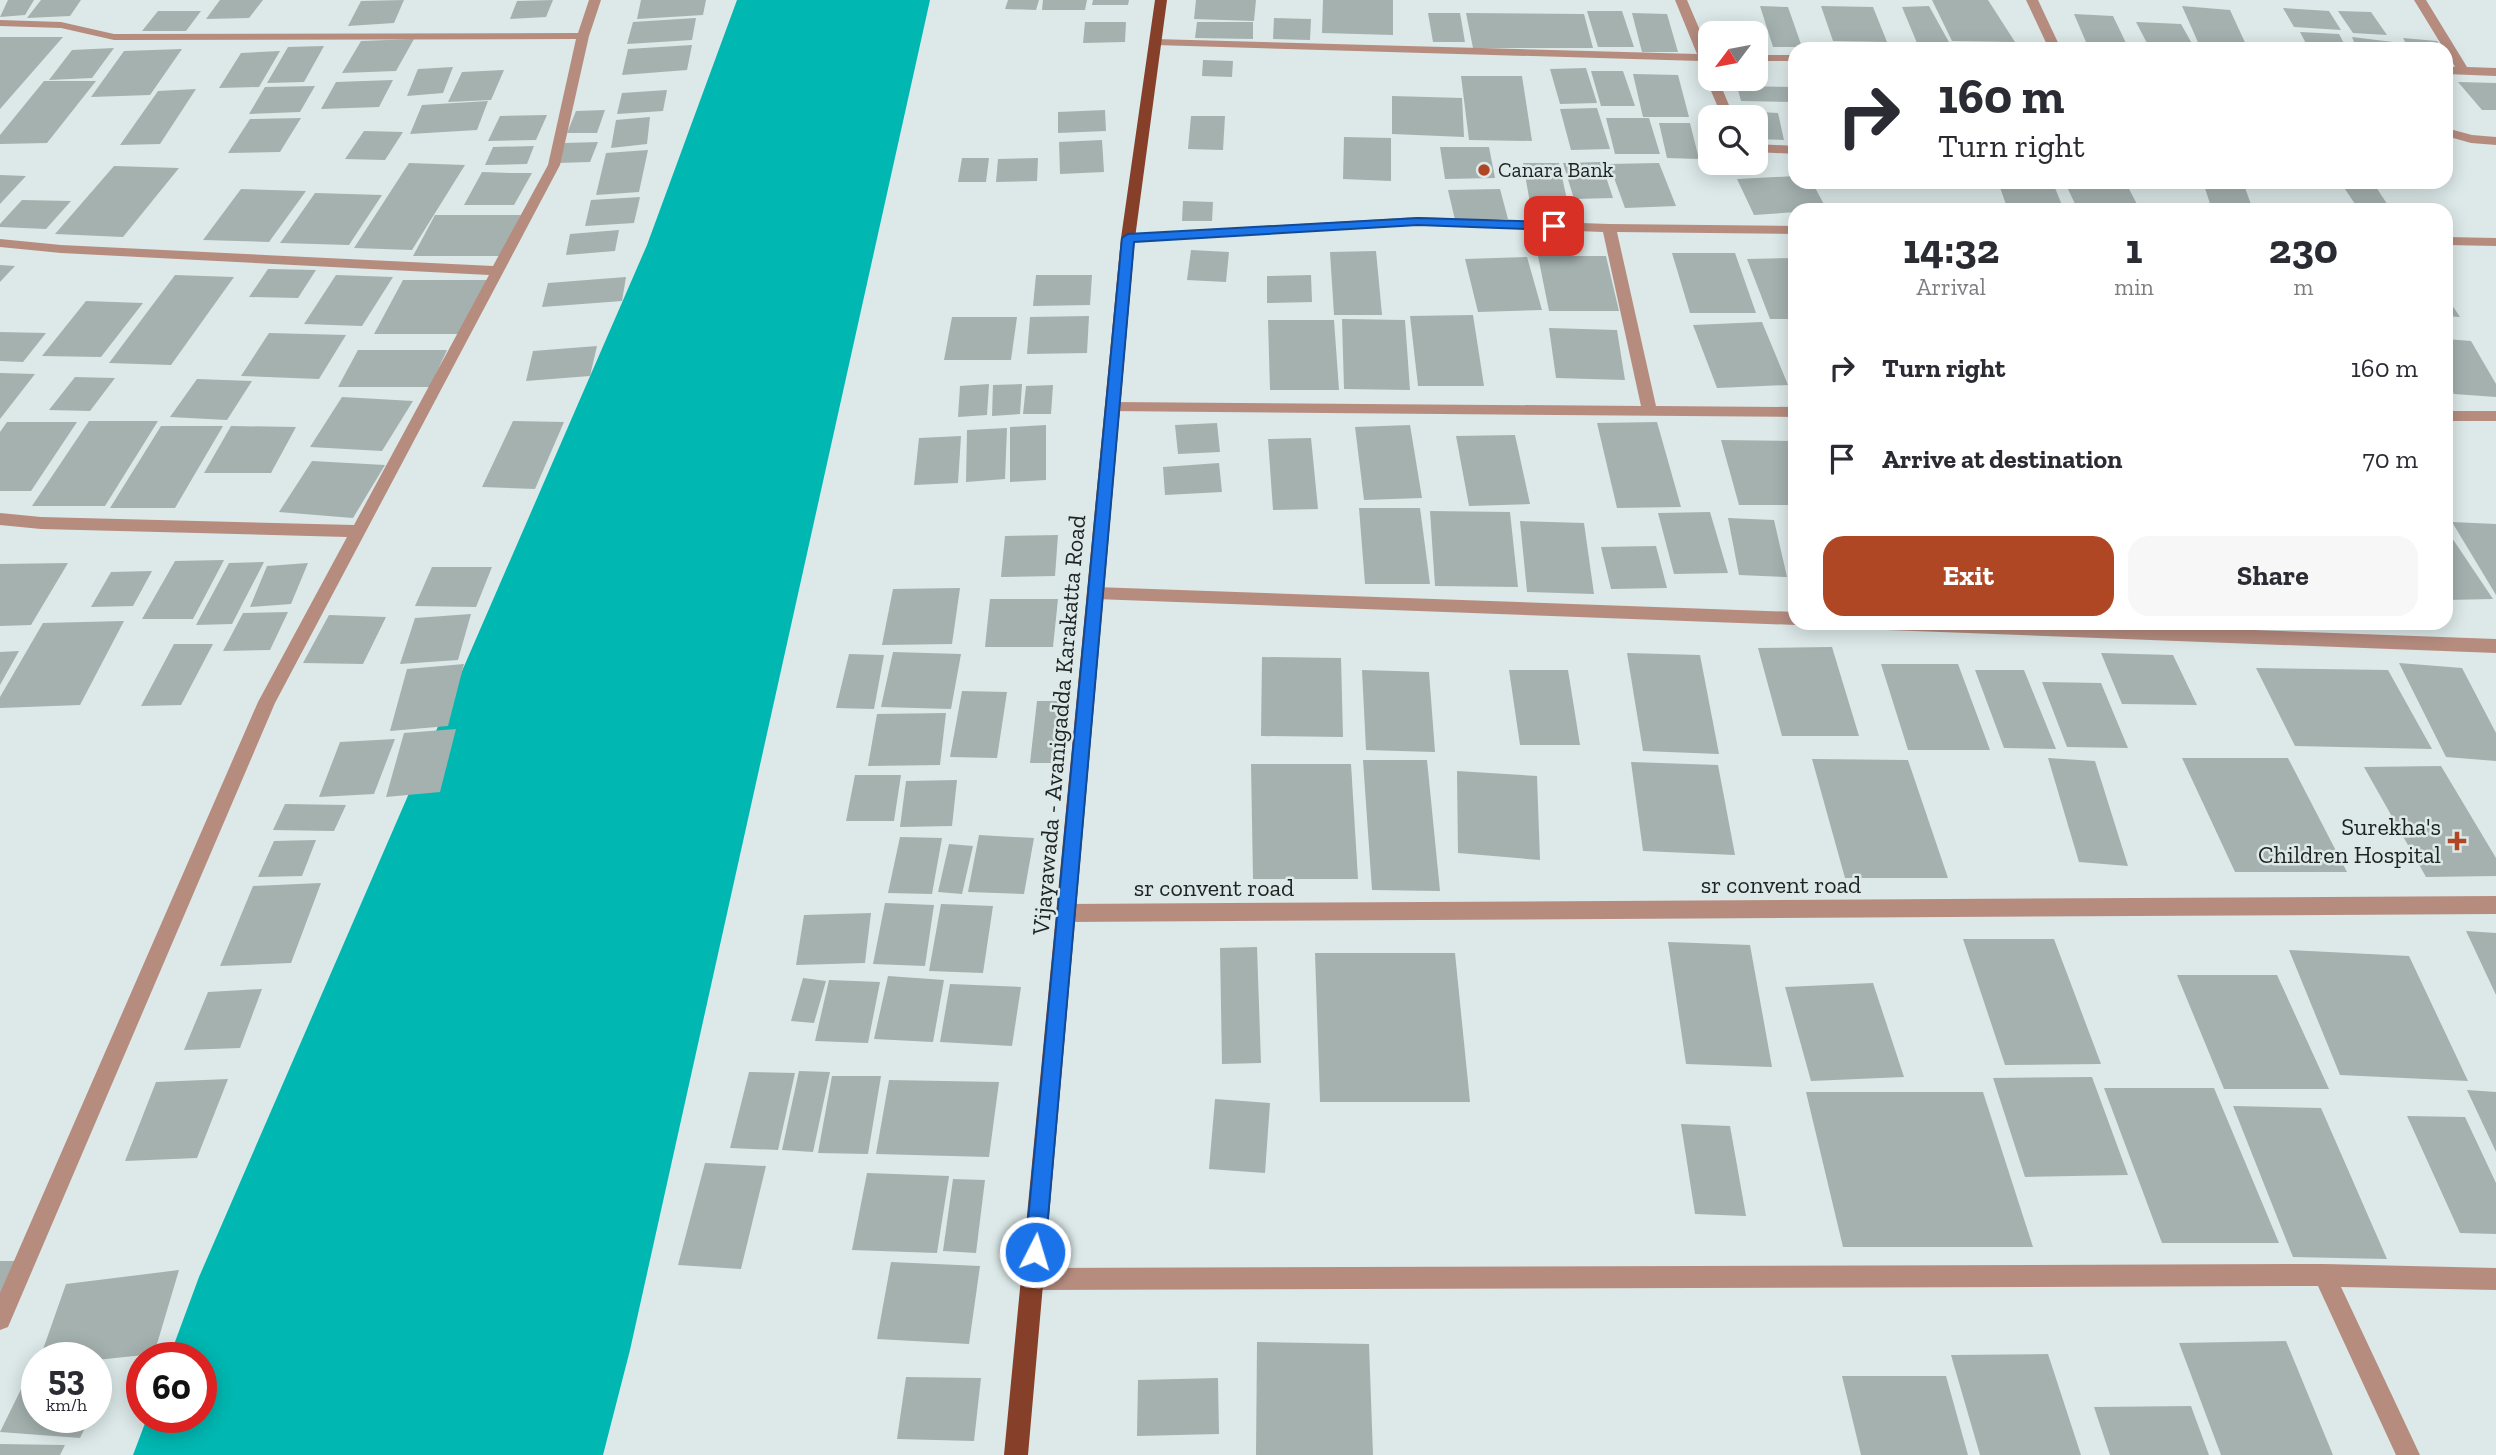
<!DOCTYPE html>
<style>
:root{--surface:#fff;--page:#f7f7f7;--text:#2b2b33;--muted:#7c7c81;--accent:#af4725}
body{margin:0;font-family:"Zilla Slab",serif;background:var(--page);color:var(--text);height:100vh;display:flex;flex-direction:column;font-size:26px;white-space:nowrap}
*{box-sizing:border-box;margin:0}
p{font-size:23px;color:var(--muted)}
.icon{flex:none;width:38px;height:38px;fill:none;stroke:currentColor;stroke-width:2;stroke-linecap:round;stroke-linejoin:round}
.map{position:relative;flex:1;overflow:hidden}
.drawer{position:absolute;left:1788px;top:203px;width:665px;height:427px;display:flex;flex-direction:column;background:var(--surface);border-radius:21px;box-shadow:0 4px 18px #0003}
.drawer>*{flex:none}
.guide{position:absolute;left:1788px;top:42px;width:665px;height:147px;border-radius:21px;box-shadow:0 4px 18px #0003;background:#fff;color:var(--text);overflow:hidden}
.needle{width:46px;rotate:238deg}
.controls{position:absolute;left:1698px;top:21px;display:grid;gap:14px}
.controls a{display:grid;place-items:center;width:70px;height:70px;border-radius:14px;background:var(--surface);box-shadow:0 4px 18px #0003;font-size:35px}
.speed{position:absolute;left:21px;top:1342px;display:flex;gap:14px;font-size:35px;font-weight:700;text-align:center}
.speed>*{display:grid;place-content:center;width:91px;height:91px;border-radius:50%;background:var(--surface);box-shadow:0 4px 18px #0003;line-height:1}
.speed small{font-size:18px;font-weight:400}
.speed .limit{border:10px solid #d22;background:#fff;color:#111}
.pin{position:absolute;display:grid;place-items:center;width:60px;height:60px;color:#fff;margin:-30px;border-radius:14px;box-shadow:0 4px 10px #0006}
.me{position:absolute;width:77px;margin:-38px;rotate:5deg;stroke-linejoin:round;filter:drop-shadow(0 0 5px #0008)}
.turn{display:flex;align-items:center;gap:24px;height:147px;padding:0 35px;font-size:32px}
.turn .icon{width:91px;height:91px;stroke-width:2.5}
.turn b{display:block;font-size:49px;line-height:60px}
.eta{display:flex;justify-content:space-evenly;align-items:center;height:119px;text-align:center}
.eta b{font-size:42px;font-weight:700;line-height:49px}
.button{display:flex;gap:14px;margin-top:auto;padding:14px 35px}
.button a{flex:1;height:80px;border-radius:21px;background:var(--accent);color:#fff;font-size:28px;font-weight:700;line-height:80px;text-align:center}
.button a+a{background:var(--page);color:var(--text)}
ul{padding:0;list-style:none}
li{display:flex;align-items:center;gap:21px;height:91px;padding:0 35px}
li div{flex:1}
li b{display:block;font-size:26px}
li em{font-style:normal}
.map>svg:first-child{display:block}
</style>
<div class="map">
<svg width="2496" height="1455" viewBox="0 0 2496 1455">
<rect width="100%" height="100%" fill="#dce9e8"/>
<path fill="#00b7b1" d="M737 0H930L630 1350 603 1455H133L147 1418H201V1358H169L199 1277 647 245Z"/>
<g fill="#a4b1af">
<path d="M8 0H34L25 15 0 17Z"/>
<path d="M41 0H81L70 16 27 18Z"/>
<path d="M220 0H263L249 18 206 19Z"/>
<path d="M404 0 394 23 348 26 361 1Z"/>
<path d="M553 0 546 17 510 19 517 1Z"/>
<path d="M641 0H706L703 15 637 19Z"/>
<path d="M1008 0H1039L1036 10 1005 9Z"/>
<path d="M1043 0H1087L1085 10H1042Z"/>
<path d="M1093 0H1129L1128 5H1092Z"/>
<path d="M1196 0H1256L1254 21 1194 19Z"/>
<path d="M1323 0H1393V35L1322 33Z"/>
<path d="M1932 0H1988L2015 42 1952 41Z"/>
<path d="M1760 6 1788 7 1802 47H1773Z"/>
<path d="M1821 6 1873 7 1887 42 1833 41Z"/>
<path d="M1929 6 1950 44 1917 43 1902 7Z"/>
<path d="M2182 6 2230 10 2248 49H2201Z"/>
<path d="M2283 8 2329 11 2341 30 2294 27Z"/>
<path d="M158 11H201L186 31H142Z"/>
<path d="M1587 11H1622L1634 47H1598Z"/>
<path d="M2338 11 2371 12 2387 35 2353 33Z"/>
<path d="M1428 13H1460L1465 42H1433Z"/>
<path d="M1466 13 1584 14 1593 48H1473Z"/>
<path d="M1632 13 1667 14 1678 52H1642Z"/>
<path d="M2074 14 2113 16 2127 45 2086 42Z"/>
<path d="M696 18 692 40 627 44 633 22Z"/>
<path d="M1274 18 1311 19 1310 40 1273 39Z"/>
<path d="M1085 22H1126L1125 42 1083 43Z"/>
<path d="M1197 22H1253V39L1195 38Z"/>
<path d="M1706 22 1758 24 1765 47 1755 46V33H1709Z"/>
<path d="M2136 22 2181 24 2195 49 2149 47Z"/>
<path d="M2300 32 2339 34 2347 49H2309Z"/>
<path d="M0 37H63L0 109Z"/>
<path d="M2352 37 2393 42 2396 49H2357Z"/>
<path d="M2403 38 2437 41 2442 49H2409Z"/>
<path d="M414 39 396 71 342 73 361 41Z"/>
<path d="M692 45 687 70 622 75 628 49Z"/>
<path d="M324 46 304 82 267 83 288 47Z"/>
<path d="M114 48 92 78 49 80 72 50Z"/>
<path d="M182 49 150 95 91 97 124 51Z"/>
<path d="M280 51 259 87 219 88 241 53Z"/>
<path d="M1203 60 1233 61 1232 77 1202 76Z"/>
<path d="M453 67 443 93 407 96 418 69Z"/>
<path d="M1586 68 1597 103 1560 104 1550 69Z"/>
<path d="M504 70 491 100 448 102 462 72Z"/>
<path d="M1591 71H1623L1635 106H1601Z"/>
<path d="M1633 74 1678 75 1689 117H1643Z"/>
<path d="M1461 76H1522L1532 141 1469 140Z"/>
<path d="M393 80 379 107 321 109 336 82Z"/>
<path d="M44 81H96L47 143 0 144V135Z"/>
<path d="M2458 82 2496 83V110H2482Z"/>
<path d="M315 86 300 112 249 114 265 87Z"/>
<path d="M1737 86 1796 87V102L1741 101Z"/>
<path d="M196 89 160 144 120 145 158 91Z"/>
<path d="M667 90 663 111 617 114 622 93Z"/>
<path d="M1392 96 1462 98 1464 137 1392 134Z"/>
<path d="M488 101 477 130 410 134 422 105Z"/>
<path d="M1597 108 1610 149 1571 150 1560 109Z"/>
<path d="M605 110 597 133H567L576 111Z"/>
<path d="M1105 110 1106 131 1058 133V112Z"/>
<path d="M1738 111 1778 113 1784 140 1755 139V117H1739Z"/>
<path d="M547 115 536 140 488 141 500 116Z"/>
<path d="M1191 116H1225L1223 150 1188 149Z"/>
<path d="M650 117 647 144 611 148 616 120Z"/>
<path d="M301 118 280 152 228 153 250 119Z"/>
<path d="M1606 118H1649L1660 154H1615Z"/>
<path d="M1659 123H1690L1699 159 1667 158Z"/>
<path d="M364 131 403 132 385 160 345 159Z"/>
<path d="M1344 137 1391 138V181L1343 179Z"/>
<path d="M1102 140 1104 172 1060 174 1059 142Z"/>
<path d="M598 142 590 162 557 163 565 143Z"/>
<path d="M534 146 527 164 485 165 493 147Z"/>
<path d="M1440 147H1489L1495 178 1445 179Z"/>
<path d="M648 150 639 192 596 195 606 153Z"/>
<path d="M962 158H989L986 182H958Z"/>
<path d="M1038 158 1037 181 996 182 998 159Z"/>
<path d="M1601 162 1613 198 1574 199 1563 163Z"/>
<path d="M409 163 465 165 412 250 354 248Z"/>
<path d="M1523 163H1559L1569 209H1531Z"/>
<path d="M1659 163 1676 206 1625 208 1609 164Z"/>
<path d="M114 166 179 168 123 237 55 234Z"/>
<path d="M482 172 510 173H532L514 205H464Z"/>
<path d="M0 175 26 176 0 204Z"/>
<path d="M1796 176V182H1812L1827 210 1754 215 1737 179Z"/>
<path d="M1998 182 2053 183 2064 210H2008Z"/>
<path d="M2203 182H2243L2253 210H2212Z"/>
<path d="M2066 185 2128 187 2140 210H2078Z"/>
<path d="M2343 186 2376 187 2391 210H2359Z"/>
<path d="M241 189 306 191 269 242 203 240Z"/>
<path d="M1500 189 1508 219 1455 220 1448 190Z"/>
<path d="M315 193 382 195 349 245 280 243Z"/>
<path d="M640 197 634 223 585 226 591 200Z"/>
<path d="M22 200 71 201 46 229 0 227V224Z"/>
<path d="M1183 201 1213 202 1212 221H1182Z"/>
<path d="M435 215H521L501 256H413Z"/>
<path d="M619 230 615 251 566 255 570 234Z"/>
<path d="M1191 250 1229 252 1226 282 1187 280Z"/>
<path d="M1376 251 1382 315H1334L1330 252Z"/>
<path d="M1672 253H1735L1756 313H1690Z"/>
<path d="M1538 256H1606L1619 311H1549Z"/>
<path d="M1527 257 1542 310 1478 312 1465 259Z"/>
<path d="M1796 258V319H1770L1747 259Z"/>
<path d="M0 265 15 266 0 282Z"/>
<path d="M268 269 316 270 298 298 249 297Z"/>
<path d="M175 275 234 277 171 365 109 363Z"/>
<path d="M336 275 393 277 362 326 304 324Z"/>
<path d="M1036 275H1092L1090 305 1033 306Z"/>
<path d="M1311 275 1312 302 1267 303V276Z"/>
<path d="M626 277 622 301 542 307 548 283Z"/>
<path d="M403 280H488L463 334H374Z"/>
<path d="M2446 296 2460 317 2446 316Z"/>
<path d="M86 301 143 303 101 357 42 356Z"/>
<path d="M1473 315 1484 386H1418L1410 316Z"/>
<path d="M1089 316 1087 353 1027 354 1030 317Z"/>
<path d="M952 317H1017L1011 360H944Z"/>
<path d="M1342 319 1405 320 1410 390 1344 389Z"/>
<path d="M1268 320H1334L1339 390H1270Z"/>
<path d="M1762 322 1788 385 1717 388 1693 325Z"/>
<path d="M1549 328 1617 330 1625 380 1556 378Z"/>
<path d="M0 332 46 333 23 362 0 361Z"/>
<path d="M269 333 346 335 319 379 241 376Z"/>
<path d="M2446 339 2471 341 2496 384V397L2454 394 2446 381Z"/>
<path d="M597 346 590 376 526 381 533 351Z"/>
<path d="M358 350H447L430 387H338Z"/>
<path d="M0 373 35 374 0 419Z"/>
<path d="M75 377 115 378 90 411 49 410Z"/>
<path d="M197 379 252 381 227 420 170 417Z"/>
<path d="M989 384 987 415 958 417 960 386Z"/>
<path d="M1022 384 1020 414 992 416 993 385Z"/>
<path d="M1053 385 1051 414H1023L1026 386Z"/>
<path d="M342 397 413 401 382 451 310 447Z"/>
<path d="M89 421H158L105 506H32Z"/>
<path d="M513 421 564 422 535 489 482 487Z"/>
<path d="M7 422H77L31 491H0V432Z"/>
<path d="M1657 422 1681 507 1617 508 1597 423Z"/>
<path d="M1217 423 1220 452 1178 454 1175 425Z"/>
<path d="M1046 425V480L1010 482V427Z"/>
<path d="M1410 425 1422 498 1364 500 1355 427Z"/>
<path d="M161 426H223L175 508H110Z"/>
<path d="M231 426 296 427 271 473H204Z"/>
<path d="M1007 428 1005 479 966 482 967 430Z"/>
<path d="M1515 435 1530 504 1469 506 1456 436Z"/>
<path d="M961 436 958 483 914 485 919 438Z"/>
<path d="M1311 438 1318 509 1273 510 1268 439Z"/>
<path d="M1721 440 1789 441 1796 462V505H1739Z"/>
<path d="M312 461 385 465 353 518 279 512Z"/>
<path d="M1219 463 1222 492 1165 495 1163 467Z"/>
<path d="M1359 508H1420L1430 584H1365Z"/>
<path d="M1430 511 1510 512 1518 587 1435 586Z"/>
<path d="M1710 512 1728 573 1674 574 1658 513Z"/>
<path d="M1728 518 1774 520 1787 577 1739 575Z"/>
<path d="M1520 521 1584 523 1594 594 1527 592Z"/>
<path d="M2452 522 2496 524V595Z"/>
<path d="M2446 529 2493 599 2446 600Z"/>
<path d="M1058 535 1055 576 1001 577 1005 536Z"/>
<path d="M1656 546 1667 588 1611 589 1601 547Z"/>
<path d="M224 560 193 619H142L175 561Z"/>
<path d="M264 562 232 624 196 625 229 563Z"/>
<path d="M68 563 31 625 0 626V564Z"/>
<path d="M308 563 291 604 250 607 267 566Z"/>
<path d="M432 567H492L476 607 415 606Z"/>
<path d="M152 571 133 606 91 607 111 572Z"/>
<path d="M960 588 952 644 882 645 893 589Z"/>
<path d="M990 599H1058L1053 647H985Z"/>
<path d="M288 612 270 650 223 651 243 613Z"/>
<path d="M471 614 458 660 400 664 415 618Z"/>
<path d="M329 615 386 617 363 664 303 663Z"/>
<path d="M124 621 80 705 0 708V697L43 623Z"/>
<path d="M174 644H213L181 705 141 706Z"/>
<path d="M1832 647 1859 736H1782L1758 648Z"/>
<path d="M19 651 0 685V652Z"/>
<path d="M893 652 961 654 951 709 881 707Z"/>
<path d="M1627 653 1700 655 1719 754 1643 751Z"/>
<path d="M2101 653 2173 655 2197 705 2122 704Z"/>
<path d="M849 654 884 655 874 709 836 708Z"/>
<path d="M1262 657 1341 658 1343 737 1261 736Z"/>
<path d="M2399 663 2462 668 2496 733V761L2446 757Z"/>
<path d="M464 664 448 726 390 731 407 669Z"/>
<path d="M1881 664H1958L1990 750H1908Z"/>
<path d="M2256 668 2388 670 2432 749 2295 746Z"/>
<path d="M1362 670 1429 672 1435 752 1366 750Z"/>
<path d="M1509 670H1568L1580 745H1520Z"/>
<path d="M1975 670H2024L2056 749 2004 748Z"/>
<path d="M2042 682 2101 683 2128 748 2067 747Z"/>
<path d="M962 691 1007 692 997 758 950 757Z"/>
<path d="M1037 701H1071L1065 763H1030Z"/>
<path d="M946 713 940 765 868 766 877 714Z"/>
<path d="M456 729 440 792 386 797 404 733Z"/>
<path d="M395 739 374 794 319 797 340 742Z"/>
<path d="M2048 758 2095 761 2128 866 2079 862Z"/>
<path d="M2182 758H2288L2347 872H2235Z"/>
<path d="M1812 759 1908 760 1948 878H1845Z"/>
<path d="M1363 760H1427L1440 891 1372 890Z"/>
<path d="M1631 762 1718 765 1735 855 1643 851Z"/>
<path d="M1251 764H1351L1358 879H1253Z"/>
<path d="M2441 766 2496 858V876L2426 877 2364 767Z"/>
<path d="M1457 771 1537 776 1540 860 1458 853Z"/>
<path d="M855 775H901L894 821H846Z"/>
<path d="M957 780 952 826 900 827 906 781Z"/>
<path d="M285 804 346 805 334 831 273 830Z"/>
<path d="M979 835 1034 838 1024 894 968 892Z"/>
<path d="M900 837 942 838 932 894 888 893Z"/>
<path d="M316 840 302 876 258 877 274 841Z"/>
<path d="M949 844 973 846 962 894 938 892Z"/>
<path d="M321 883 291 963 220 966 253 886Z"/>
<path d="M885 903 934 905 925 966 873 964Z"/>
<path d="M941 904 993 906 983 973 929 971Z"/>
<path d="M871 913 865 963 796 965 804 915Z"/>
<path d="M2466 931 2496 933V995Z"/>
<path d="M1963 939H2054L2101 1064 2005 1065Z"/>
<path d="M1668 942 1750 945 1772 1067 1686 1064Z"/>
<path d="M1257 947 1261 1063 1222 1064 1220 948Z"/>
<path d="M2289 950 2409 956 2468 1081 2340 1075Z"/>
<path d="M1315 953H1455L1470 1102H1320Z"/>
<path d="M2177 975H2277L2329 1089H2224Z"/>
<path d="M888 976 944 980 933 1042 874 1039Z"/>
<path d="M803 978 826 981 814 1023 791 1021Z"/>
<path d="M829 980 880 982 868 1043 815 1041Z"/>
<path d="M1873 983 1904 1077 1811 1081 1785 987Z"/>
<path d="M950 984 1021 987 1012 1046 940 1042Z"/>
<path d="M262 989 240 1048 184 1050 208 992Z"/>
<path d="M799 1071 830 1072 813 1152 782 1150Z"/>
<path d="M749 1072 795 1073 778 1150 730 1148Z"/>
<path d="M832 1076H881L868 1154 818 1153Z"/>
<path d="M2092 1077 2128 1175 2025 1177 1993 1078Z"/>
<path d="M228 1079 197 1158 125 1161 156 1082Z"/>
<path d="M889 1080 999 1082 989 1157 876 1154Z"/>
<path d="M2104 1088H2214L2279 1243H2162Z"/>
<path d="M2467 1090 2496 1092V1152Z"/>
<path d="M1806 1092H1983L2033 1247H1843Z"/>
<path d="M1215 1099 1270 1103 1265 1173 1209 1169Z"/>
<path d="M2233 1106 2321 1108 2387 1259 2293 1257Z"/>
<path d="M2407 1116 2465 1117 2496 1183V1234L2460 1233Z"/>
<path d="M1681 1124 1730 1126 1746 1216 1695 1214Z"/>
<path d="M705 1163 766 1166 741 1269 678 1265Z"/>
<path d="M867 1173 949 1176 937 1253 852 1250Z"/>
<path d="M953 1179 985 1180 976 1253 943 1251Z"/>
<path d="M0 1261H24L0 1312Z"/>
<path d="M891 1262 980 1266 969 1344 877 1339Z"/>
<path d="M179 1270 154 1354 96 1360V1358H40L66 1284Z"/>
<path d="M2286 1341 2333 1455H2221L2179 1343Z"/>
<path d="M1257 1342 1369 1344 1373 1455H1256Z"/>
<path d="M2048 1354 2081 1455H1980L1951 1355Z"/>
<path d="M29 1373 37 1374V1418H90L80 1438 0 1432Z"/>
<path d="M1842 1376H1946L1968 1455H1861Z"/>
<path d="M906 1377 981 1378 974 1441 897 1439Z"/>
<path d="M96 1378 108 1379 96 1404Z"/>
<path d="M1218 1378 1219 1434 1137 1436 1138 1380Z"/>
<path d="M2191 1406 2209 1455H2110L2094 1407Z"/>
<path d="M0 1444 65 1445 60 1455H0Z"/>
</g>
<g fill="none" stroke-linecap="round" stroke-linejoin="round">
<g fill="#b68c7f" fill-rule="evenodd">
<path d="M589 0H601L589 36 560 165 275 703 8 1327 0 1330V1293L258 702 347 537 41 529 0 525V513L41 517 354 525 489 275 61 253 0 247V239L61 245 493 266 548 165 576 39 114 40 61 28 0 26V20L61 22 114 34 578 33Z"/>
<path d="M1675 0H1687L1710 54V75L1706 74 1700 61 1155 45 1149 42 1155 39 1697 54Z"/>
<path d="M2026 0H2038L2061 49H2049Z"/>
<path d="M2414 0H2426L2467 67 2496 68V76L2446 74V66L2455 67 2446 49H2444Z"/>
<rect x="1755" y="55" width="41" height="6"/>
<path d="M1708 76 1718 79 1734 117H1722L1706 79Z"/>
<path d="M2446 128 2472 135 2496 137V145L2471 143 2446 136Z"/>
<path d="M1755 144 1796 146V154L1755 152Z"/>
<path d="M1418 217 1609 224 1796 226V234L1617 232 1656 406 1796 407V417L1107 411 1105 407 1112 402 1641 406 1603 232 1418 225 1128 242 1121 238 1128 234Z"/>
<path d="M2446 237 2496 238V246L2446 245Z"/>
<rect x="2446" y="411" width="50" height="10"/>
<path d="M1095 587 1796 612V623H1802L1796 625 1095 599 1087 593Z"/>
<path d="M1879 623H2061L2496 639V653L1887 630 1881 628Z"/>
<path d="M2496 896V914L1066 922 1059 919 1056 913 1059 907 1066 904Z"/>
<path d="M2324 1264 2496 1268V1290L2341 1287 2420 1455H2396L2318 1286 1033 1290 1025 1287 1022 1279 1025 1271 1033 1268Z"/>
</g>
<path fill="#863f29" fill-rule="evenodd" d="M1155 0H1167L1135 238 1028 1455H1004L1121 238Z"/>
</g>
<path fill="#1a73e8" stroke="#114b97" stroke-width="2" d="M1418 218 1554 222 1560 226 1554 230 1418 225 1134 242 1045 1252 1042 1260 1035 1263 1028 1260 1025 1252 1122 238 1128 234Z"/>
<g fill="#af4725" stroke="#dce9e8" stroke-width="2.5">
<circle cx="1484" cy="170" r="7"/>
<path d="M2453.5 830.5h7v7h7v7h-7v7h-7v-7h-7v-7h7z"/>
</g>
<g text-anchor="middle" stroke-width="5" stroke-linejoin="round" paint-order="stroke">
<g font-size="21" fill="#1e2322" stroke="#dce9e8" text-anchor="start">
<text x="1498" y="177">Canara Bank</text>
</g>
<g font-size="24" fill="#1e2322" stroke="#dce9e8">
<text transform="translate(1059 725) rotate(-85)" y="8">Vijayawada - Avanigadda Karakatta Road</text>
<text x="1781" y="893">sr convent road</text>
<text x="1214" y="896">sr convent road</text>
</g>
<g font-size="24" fill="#1e2322" stroke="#dce9e8" text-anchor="end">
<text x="2441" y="835">Surekha's<tspan x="2441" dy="28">Children Hospital</tspan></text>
</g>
</g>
</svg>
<div class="controls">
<a><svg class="needle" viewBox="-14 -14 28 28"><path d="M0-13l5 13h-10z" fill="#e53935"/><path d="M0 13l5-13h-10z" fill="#7c7c81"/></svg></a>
<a><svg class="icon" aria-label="search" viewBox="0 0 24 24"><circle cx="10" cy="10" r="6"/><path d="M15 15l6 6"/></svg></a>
</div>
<div class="speed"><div>53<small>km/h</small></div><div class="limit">60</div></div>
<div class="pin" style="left:1554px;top:226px;background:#d93025"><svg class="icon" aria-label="arrive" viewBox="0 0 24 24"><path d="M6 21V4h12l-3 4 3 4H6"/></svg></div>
<svg class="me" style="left:1035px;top:1252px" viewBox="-20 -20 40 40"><circle r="17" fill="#1a73e8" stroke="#fff" stroke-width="3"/><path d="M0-11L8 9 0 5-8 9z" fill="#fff"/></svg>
<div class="guide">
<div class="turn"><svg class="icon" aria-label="right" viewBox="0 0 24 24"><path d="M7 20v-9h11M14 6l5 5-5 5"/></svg><div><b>160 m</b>Turn right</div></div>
</div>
<section class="drawer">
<div class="eta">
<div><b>14:32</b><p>Arrival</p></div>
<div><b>1</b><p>min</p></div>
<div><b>230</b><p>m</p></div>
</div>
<ul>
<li><svg class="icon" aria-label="right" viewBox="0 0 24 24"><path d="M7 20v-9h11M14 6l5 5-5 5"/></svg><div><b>Turn right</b></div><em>160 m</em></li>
<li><svg class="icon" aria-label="arrive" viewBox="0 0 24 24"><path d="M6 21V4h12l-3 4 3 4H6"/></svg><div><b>Arrive at destination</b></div><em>70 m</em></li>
</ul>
<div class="button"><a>Exit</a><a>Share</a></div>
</section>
</div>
